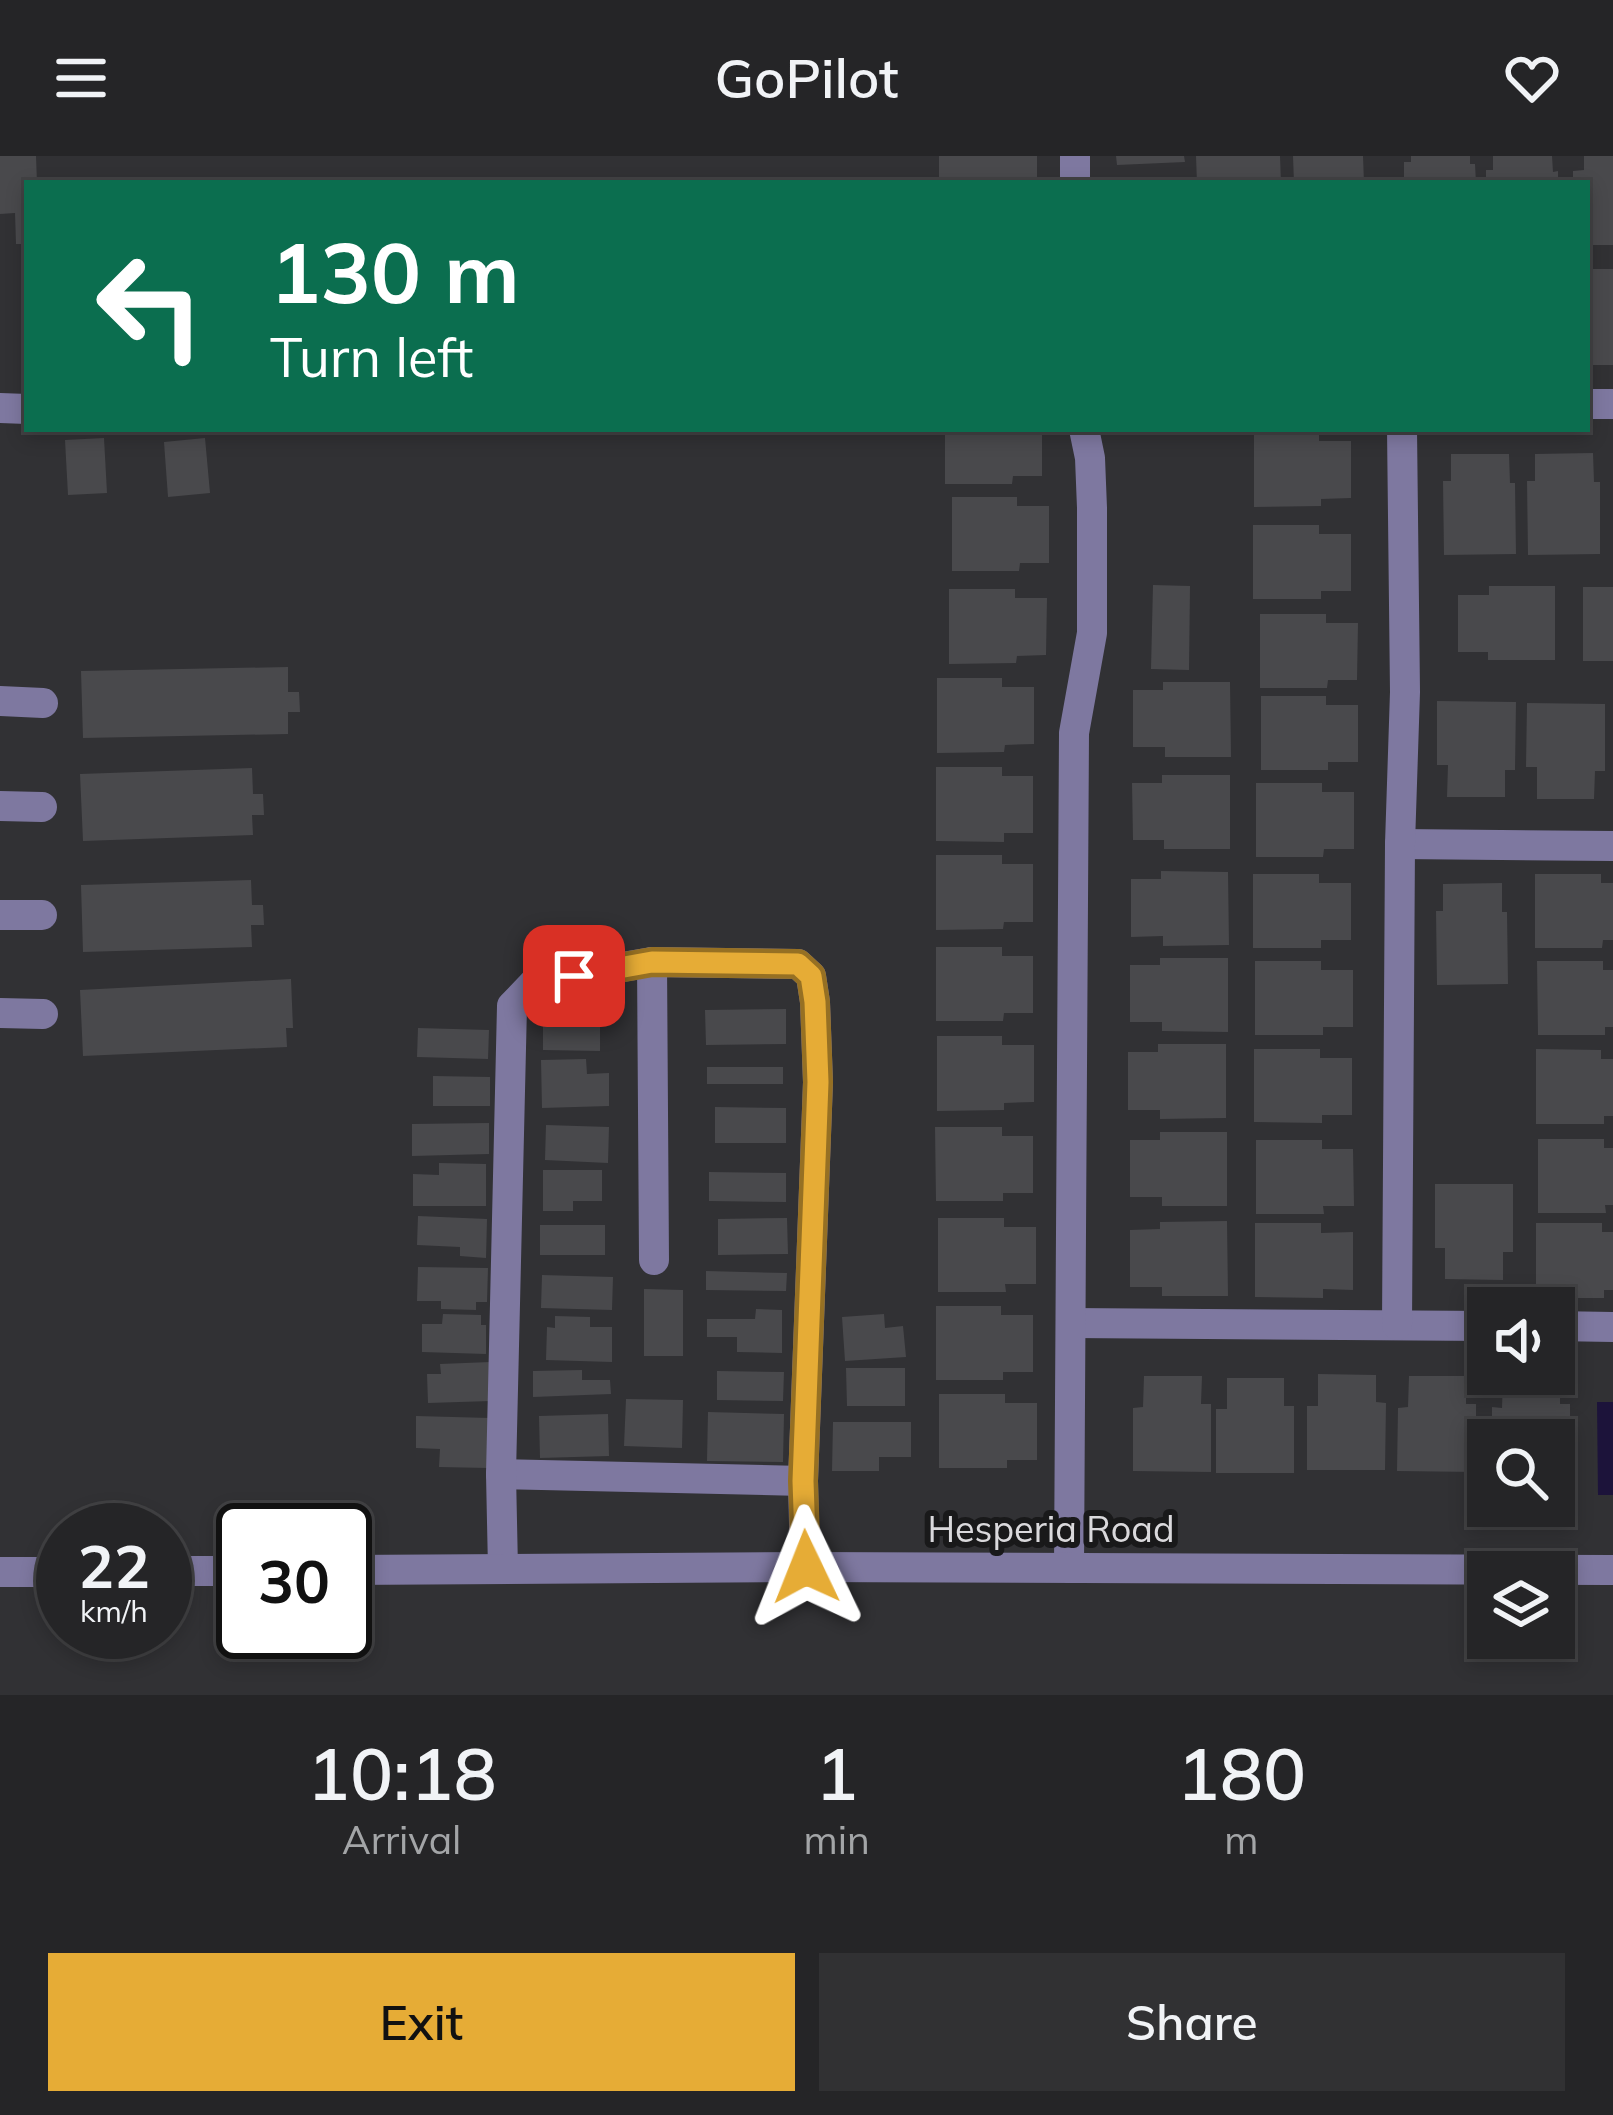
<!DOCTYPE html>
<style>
:root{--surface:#252527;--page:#313133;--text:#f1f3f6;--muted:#a3a5a7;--line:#424244;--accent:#e6ac36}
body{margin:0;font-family:Mulish,sans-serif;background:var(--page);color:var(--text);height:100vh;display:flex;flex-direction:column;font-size:45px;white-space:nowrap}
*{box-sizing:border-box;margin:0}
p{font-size:39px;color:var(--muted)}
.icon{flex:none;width:66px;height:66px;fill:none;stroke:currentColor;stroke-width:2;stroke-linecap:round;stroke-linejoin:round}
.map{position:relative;height:1539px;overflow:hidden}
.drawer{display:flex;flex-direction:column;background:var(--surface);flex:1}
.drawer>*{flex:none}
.banner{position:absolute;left:24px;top:24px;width:1566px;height:252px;border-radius:0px;box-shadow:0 6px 18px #0003,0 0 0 3px var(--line);background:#0b6e4f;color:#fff;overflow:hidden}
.buttons{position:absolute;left:1467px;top:1131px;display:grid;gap:24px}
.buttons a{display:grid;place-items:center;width:108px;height:108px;border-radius:0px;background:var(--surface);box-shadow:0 6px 18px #0003,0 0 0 3px var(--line);font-size:60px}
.speed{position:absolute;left:36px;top:1347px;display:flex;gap:24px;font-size:60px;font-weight:700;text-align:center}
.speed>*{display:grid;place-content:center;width:156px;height:156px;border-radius:50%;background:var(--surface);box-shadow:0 6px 18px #0003,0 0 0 3px var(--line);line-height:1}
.speed small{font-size:30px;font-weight:400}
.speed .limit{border:6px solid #111;border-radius:18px;background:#fff;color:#111}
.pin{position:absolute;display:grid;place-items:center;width:102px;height:102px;color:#fff;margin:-51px;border-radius:24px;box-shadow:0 6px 18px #0006}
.me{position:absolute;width:132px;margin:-66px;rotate:358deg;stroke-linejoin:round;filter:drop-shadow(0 0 9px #0008)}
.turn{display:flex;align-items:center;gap:42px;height:252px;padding:0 48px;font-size:54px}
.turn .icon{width:156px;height:156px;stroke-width:2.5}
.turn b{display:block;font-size:84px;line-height:102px}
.eta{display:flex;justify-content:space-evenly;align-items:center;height:204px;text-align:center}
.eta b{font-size:72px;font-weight:600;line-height:84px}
.action{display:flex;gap:24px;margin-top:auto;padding:24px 48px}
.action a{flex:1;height:138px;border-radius:0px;background:var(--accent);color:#111;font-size:48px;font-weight:600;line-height:138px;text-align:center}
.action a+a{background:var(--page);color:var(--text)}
header{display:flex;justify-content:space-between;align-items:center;height:156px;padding:0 48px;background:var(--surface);font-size:54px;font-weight:600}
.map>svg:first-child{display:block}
</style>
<header><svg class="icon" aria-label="menu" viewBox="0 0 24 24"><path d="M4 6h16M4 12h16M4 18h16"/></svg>GoPilot<svg class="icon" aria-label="heart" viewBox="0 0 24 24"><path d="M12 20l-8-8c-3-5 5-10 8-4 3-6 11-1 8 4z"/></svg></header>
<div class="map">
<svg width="1613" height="1539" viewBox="0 0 1613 1539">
<rect width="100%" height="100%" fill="#313134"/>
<path fill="#1c133a" d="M1597 1246H1613V1339H1598Z"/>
<g fill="#49494c">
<path d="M0 0H36L37 27H27V88H16L15 57 0 58Z"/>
<rect x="939" y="0" width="98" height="27"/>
<path d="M1116 0H1184L1185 6 1117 9Z"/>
<path d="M1196 0H1280L1281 27H1197Z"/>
<path d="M1293 0H1363L1364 27H1294Z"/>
<path d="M1411 0H1470V8H1475L1476 27H1404V6H1411Z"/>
<path d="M1493 0H1552L1553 16 1558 15V27H1486V14H1493Z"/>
<path d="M1584 0H1613V89H1587V27H1573V15L1584 14Z"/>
<path d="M1587 113H1613V209H1590Z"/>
<path d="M945 273H1042V320H1013L1012 328H945Z"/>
<path d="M1254 276H1319V285H1351V342L1321 343V350L1254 351Z"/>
<path d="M104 282 107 337 68 339 65 284Z"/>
<path d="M205 282 210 337 168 341 164 286Z"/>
<path d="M1593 297 1594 326H1600V398L1528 399 1527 325H1535V298Z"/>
<path d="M1451 298H1509L1510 327H1515L1516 398 1444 399 1443 325H1451Z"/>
<path d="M952 341H1017V350H1049V407H1020L1019 415H952Z"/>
<path d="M1253 369H1319V378H1351V435H1321V443H1253Z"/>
<path d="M1153 429 1190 430 1189 514 1151 513Z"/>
<path d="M1489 430H1555V504H1488V496H1458V439H1489Z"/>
<rect x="1583" y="431" width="30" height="74"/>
<path d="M949 433H1015V442H1047L1046 499 1017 500 1016 507 949 508Z"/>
<path d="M1260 458H1326V467H1358L1357 524H1328L1327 532H1260Z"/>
<path d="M288 511V536H299L300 556H288V578L83 582 81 515Z"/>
<path d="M937 522H1002V531H1034V588L1005 589 1004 596 937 597Z"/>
<path d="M1163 526H1230L1231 601H1165V591H1133V534H1163Z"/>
<path d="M1261 540H1326V549H1358V606H1328V614H1261Z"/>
<path d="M1437 545 1516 546 1515 614H1505V641H1447L1448 609H1437Z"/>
<path d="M1527 547 1605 548V615H1595L1594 643H1537V611H1526Z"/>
<path d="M936 611H1002V620H1033V677H1004V686L936 685Z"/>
<path d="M252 612 253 638H263L264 659H252L253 679 83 685 80 618Z"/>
<path d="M1162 619H1230V693H1164V684H1133L1132 627H1162Z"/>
<path d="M1256 627H1322V636H1354V693H1324L1323 701H1256Z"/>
<path d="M936 699H1002V708H1033V766H1004L1003 773 936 774Z"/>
<path d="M1161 715 1228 716 1229 789 1163 790V780L1131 781V723H1161Z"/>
<path d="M1253 718H1319V727H1351V784H1321V792H1253Z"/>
<path d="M1535 718H1601V727H1613V784H1603L1602 792H1535Z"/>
<path d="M251 724 252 749H263L264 769H251L252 791 83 796 81 729Z"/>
<path d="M1502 727V756H1507L1508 828 1437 829 1436 755H1443V728Z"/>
<path d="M936 791H1002V800H1033V857H1004L1003 865H936Z"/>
<path d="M1160 802H1228V876L1162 875V866H1130V809H1160Z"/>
<path d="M1255 805H1321V814H1353V871H1323V879H1255Z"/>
<path d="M1537 805H1603V814H1613V871H1605V879H1538Z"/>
<path d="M291 823 293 872H286L287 891 83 900 80 834Z"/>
<path d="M786 853V888L706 889 705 854Z"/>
<path d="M543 860 600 861V895L543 894Z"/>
<path d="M418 872 489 874 488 903 417 901Z"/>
<path d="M937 880H1002V889H1034V946L1004 947V954L937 955Z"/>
<path d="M1158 888H1226V962L1160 963V954H1128V896H1158Z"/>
<path d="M1254 893H1320V902H1352V959H1322V967L1254 966Z"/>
<path d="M1536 893 1601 894V903H1613V960H1604V968H1536Z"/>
<path d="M586 903 587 918 609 917V950L542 952 541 904Z"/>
<rect x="707" y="911" width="76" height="17"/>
<path d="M433 920 490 921V950H433Z"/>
<path d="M715 951 786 952V987H715Z"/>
<path d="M489 967V998L412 1000V968Z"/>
<path d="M546 969 609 971 608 1007 545 1004Z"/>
<path d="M935 971H1002V980H1033V1037H1003V1045H936Z"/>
<path d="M1160 976H1227V1050H1162V1041H1130V984H1160Z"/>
<path d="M1538 983H1604V992H1613V1049H1605L1606 1057H1538Z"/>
<path d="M1256 984H1322V993H1353L1354 1050H1323L1324 1058H1256Z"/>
<path d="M439 1007 486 1008V1050H413V1018L439 1019Z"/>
<path d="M543 1014H602V1045H573V1055H543Z"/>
<path d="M709 1016 786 1017V1046L709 1045Z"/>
<path d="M1435 1028H1513V1096H1503V1124L1445 1123V1092H1435Z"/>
<path d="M418 1060 487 1063 486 1102 460 1100V1091L417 1089Z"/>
<path d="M787 1062 788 1098 718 1099V1063Z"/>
<path d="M938 1062H1004V1071H1036V1128H1005L1006 1136H938Z"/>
<path d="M1227 1065 1228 1140H1162V1131H1130V1074L1160 1073V1066Z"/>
<path d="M1255 1067H1321V1077L1353 1076V1134L1323 1133V1142L1255 1141Z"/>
<path d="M1536 1067H1602V1076H1613V1134H1604V1142H1536Z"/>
<rect x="540" y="1069" width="65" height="30"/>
<path d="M418 1111 488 1112 487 1146H476V1154L441 1153V1145H417Z"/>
<path d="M706 1115 787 1117 786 1135 706 1134Z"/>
<path d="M542 1119 613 1121 612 1154 541 1152Z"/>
<path d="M644 1133 683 1134V1200H644Z"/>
<path d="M936 1150H1001V1159H1033V1216H1003V1224H936Z"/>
<path d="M756 1153 782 1154V1197L737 1196V1181H707V1163H755Z"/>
<path d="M443 1158 481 1159V1169H486V1198L422 1196V1168H442Z"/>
<path d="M884 1158 885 1172 903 1170 906 1201 845 1205 842 1161Z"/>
<path d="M555 1160 590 1161V1171H612V1206L546 1204 547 1171 555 1172Z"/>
<path d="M490 1206 491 1245 428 1247 427 1218H441L440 1208Z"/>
<path d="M846 1212H905V1250H847Z"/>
<path d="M582 1214V1224H610L611 1238 533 1241V1215Z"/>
<path d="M717 1215 784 1216 783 1245 717 1244Z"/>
<path d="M1318 1218 1376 1219V1246L1386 1247 1385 1314H1307V1250H1318Z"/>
<path d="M1144 1220H1202L1201 1248H1211V1316L1133 1315V1252L1143 1251Z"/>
<path d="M1409 1220H1466V1248H1476V1316L1397 1315 1398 1252 1408 1251Z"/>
<path d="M1503 1220H1560V1248H1570V1316H1554V1284H1492V1251L1502 1252Z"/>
<path d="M1227 1222H1284V1250H1294V1317H1216V1253H1227Z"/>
<path d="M939 1238H1005V1247H1037V1304H1007V1312H939Z"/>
<path d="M626 1243 683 1244 682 1292 624 1290Z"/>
<path d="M708 1256 784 1258 783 1306 707 1305Z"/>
<path d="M608 1258 609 1300 540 1302 539 1260Z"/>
<path d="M416 1260 490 1262 488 1312 439 1311 440 1293 416 1292Z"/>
<path d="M833 1266H911V1301H879V1315H832Z"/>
</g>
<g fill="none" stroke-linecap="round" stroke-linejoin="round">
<g stroke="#7e78a0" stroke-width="30">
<path d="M1075 27V0"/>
<path d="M1587 248H1613"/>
<path d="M0 252 27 253"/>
<path d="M0 545 43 547"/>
<path d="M0 650 42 651"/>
<path d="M1400 688 1613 690"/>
<path d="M0 759H42"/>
<path d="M652 806 654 1104"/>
<path d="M0 857 43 858"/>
<path d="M1071 1167 1488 1170"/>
<path d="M1397 1169 1400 688 1405 536 1402 273"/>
<path d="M1554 1170 1613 1171"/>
<path d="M501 1318 803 1325"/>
<path d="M1069 1412 1074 577 1092 477V352L1090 302 1084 273"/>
<path d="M503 1413 501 1318 512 850 535 826 652 806 798 808 811 820 815 846 818 926 803 1325 805 1411"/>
<path d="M345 1414 805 1411 1613 1414"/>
<path d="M165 1415H243"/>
<path d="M0 1416H63"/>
</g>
</g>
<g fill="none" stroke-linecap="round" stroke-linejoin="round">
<defs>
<path id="route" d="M574 820 652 806 798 808 811 820 815 846 818 926 803 1325 806 1411"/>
</defs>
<use href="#route" stroke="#967023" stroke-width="30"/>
<use href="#route" stroke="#e6ac36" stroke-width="21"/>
</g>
<g text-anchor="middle" stroke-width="12" stroke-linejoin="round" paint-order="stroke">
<g font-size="36" fill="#dad9dc" stroke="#19191a">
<text x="1051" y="1386">Hesperia Road</text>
</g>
</g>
</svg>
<div class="buttons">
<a><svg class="icon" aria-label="sound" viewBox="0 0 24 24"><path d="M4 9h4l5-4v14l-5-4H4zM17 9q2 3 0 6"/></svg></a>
<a><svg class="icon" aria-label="search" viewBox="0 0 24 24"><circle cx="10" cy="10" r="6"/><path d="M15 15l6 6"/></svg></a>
<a><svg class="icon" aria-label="layers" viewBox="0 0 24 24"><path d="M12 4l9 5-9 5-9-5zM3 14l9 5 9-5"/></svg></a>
</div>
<div class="speed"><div>22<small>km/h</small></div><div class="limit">30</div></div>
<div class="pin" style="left:574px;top:820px;background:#d93025"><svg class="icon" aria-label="arrive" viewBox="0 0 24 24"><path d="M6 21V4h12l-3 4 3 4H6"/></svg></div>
<svg class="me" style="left:806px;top:1411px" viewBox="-20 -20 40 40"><path d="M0-17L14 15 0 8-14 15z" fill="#e6ac36" stroke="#fff" stroke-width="4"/></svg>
<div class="banner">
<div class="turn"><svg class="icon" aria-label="left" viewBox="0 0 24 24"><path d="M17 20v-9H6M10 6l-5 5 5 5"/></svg><div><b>130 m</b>Turn left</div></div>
</div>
</div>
<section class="drawer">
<div class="eta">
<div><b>10:18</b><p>Arrival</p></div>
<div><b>1</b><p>min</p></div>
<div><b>180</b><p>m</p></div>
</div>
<div class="action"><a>Exit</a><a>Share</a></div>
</section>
